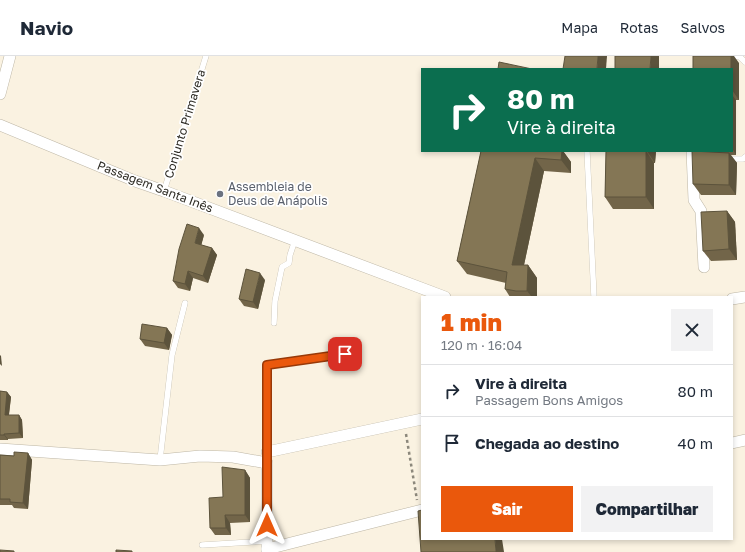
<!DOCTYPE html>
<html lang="pt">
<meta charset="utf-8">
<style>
:root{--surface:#fff;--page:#f2f2f3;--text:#1f2937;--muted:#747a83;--line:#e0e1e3;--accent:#ea580c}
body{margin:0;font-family:"Golos Text",sans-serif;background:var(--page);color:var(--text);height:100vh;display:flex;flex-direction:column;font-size:15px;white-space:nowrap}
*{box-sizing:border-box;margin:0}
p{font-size:13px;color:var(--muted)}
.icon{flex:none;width:22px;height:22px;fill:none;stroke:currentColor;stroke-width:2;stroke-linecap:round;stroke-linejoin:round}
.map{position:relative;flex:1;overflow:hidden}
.side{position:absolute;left:421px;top:240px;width:312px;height:244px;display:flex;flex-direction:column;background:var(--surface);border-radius:0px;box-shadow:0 2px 6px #0003}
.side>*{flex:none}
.top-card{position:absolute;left:421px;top:12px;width:312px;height:84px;border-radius:0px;box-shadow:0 2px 6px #0003;background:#0b6e4f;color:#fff;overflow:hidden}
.pin{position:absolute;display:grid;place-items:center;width:34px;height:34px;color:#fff;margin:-17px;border-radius:8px;box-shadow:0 2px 6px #0006}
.me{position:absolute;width:44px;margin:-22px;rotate:0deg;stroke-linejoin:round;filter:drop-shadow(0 0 3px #0008)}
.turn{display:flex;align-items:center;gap:14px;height:84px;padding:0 20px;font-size:18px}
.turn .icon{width:52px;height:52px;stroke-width:2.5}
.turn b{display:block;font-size:28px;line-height:34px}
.round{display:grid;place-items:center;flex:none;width:42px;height:42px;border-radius:0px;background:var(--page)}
.head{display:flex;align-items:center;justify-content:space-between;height:68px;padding:0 20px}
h1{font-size:24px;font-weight:800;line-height:30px;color:var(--accent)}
.action{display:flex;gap:8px;margin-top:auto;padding:8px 20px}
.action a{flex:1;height:46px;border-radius:0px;background:var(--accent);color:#fff;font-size:16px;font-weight:800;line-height:46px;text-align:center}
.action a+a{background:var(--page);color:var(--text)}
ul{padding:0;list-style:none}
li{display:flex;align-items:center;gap:12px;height:52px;padding:0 20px;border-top:1px solid var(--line)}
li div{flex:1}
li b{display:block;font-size:15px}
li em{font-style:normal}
header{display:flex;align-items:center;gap:24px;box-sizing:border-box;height:56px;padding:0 20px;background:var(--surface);border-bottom:1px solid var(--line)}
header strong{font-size:19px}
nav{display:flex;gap:22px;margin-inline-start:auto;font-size:14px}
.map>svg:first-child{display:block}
</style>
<header>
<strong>Navio</strong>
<nav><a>Mapa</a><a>Rotas</a><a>Salvos</a></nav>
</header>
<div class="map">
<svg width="745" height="496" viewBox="0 0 745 496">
<rect width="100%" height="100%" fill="#faf2e1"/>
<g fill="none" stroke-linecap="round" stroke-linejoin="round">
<defs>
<g id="lane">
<path d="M733 0 740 1 745 6"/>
<path d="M587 95 594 241"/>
<path d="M728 103H743L745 101"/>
<path d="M164 135 206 0"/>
<path d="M274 267 275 245 282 211 289 207 290 199 295 184"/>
<path d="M267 397V309L345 298"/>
<path d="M160 404 172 299 185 247"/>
<path d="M202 489 267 485"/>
</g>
<g id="street">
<path d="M0 38 10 0"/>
<path d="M0 69 135 125 164 135 445 241"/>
<path d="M692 95 694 144 701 155 704 211"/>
<path d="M732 243 745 241"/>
<path d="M732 387 745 384"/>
<path d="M0 393 160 404 200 400 233 401 267 407V496"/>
<path d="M267 396 422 363"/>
<path d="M267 493 422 454"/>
</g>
</defs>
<use href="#lane" stroke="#bdb6a5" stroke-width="6"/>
<use href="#street" stroke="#bdb6a5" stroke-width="12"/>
<path stroke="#8c887c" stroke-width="2.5" stroke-dasharray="3 3" stroke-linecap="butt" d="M406 378 417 444"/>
<use href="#lane" stroke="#fff" stroke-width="5.5"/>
<use href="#street" stroke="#fff" stroke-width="11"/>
</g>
<g fill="#726549">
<path d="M739 7V44H736V99H731L737 107 736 139H701L693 128 698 95H732V13Z"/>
<path d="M481 95H563L571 106V117L544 115 524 209H528L537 222V241H510L505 233 506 227 467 218 457 205Z"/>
<path d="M606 95H656L655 107H654V153H613L605 141Z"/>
<path d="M727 155 735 166 737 204 711 205 703 195Z"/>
<path d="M204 179 201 189 212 192 217 199 208 227 193 222 190 235 178 232 173 225Z"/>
<path d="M265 224 258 253 244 250 239 243Z"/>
<path d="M167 272 172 279 169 294 145 290 140 283Z"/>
<path d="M0 335 7 336 11 341 9 359H19L22 364 23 382 8 383V384H0Z"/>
<path d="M28 397 32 404 28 453 14 452 12 449H0V399L14 400Z"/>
<path d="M245 414 250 422V466L230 467 231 479H215L210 472 223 441Z"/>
</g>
<g fill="#5c533c">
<path d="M598 0H607L606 13H597Z"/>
<path d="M651 0H659V13H650Z"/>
<path d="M731 0H734L739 7V44L732 34V13H731Z"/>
<path d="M732 39 736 44V99L732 92Z"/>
<path d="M562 95H563L571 106V117L561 104Z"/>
<path d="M646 95 654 107V153L646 141Z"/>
<path d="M647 95H656L655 107Z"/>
<path d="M729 97 737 107 736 139 729 129Z"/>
<path d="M535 102 544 115 521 223 512 209Z"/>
<path d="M727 155 735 166 737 204 729 193Z"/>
<path d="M199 172 204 179 200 194 195 187Z"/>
<path d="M212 192 217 199 208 227 203 220Z"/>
<path d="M528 209 537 222V241H532L527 235Z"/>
<path d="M188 215 193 222 190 235 185 228Z"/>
<path d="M260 217 265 224 258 253 253 246Z"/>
<path d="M167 272 172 279 169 294 164 287Z"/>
<path d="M0 299 1 300 2 310 0 308Z"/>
<path d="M7 336 11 341 8 365 5 359Z"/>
<path d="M19 359 22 364 23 382 19 377Z"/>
<path d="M4 378 8 383V384L4 379Z"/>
<path d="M28 397 32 404 28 453 23 447Z"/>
<path d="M245 414 250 422V466L245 459Z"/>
<path d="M225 459 230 467 231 479 226 472Z"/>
<path d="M495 483H502L504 496H496Z"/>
</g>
<g fill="#847655" stroke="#5c533c">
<path d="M565 0H598L597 13H563Z"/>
<path d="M615 0H651L650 13H615Z"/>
<rect x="693" y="0" width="38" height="13"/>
<path d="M499 6 532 13H498Z"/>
<path d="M481 95H562L561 104 535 102 512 209H528L527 235H516L505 233 507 216 457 205Z"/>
<path d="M606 95H647H646V141H605Z"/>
<path d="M692 95 729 97V129L693 128Z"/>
<path d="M727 155 729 193 703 195 701 156Z"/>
<path d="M187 168 199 172 195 187 212 192 203 220 188 215 185 228 173 225 179 193Z"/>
<path d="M246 213 260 217 253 246 239 243Z"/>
<path d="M142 268 167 272 164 287 140 283Z"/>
<path d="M0 335 7 336 5 359H19V377L4 378V379H0Z"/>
<path d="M14 396 28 397 23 447 10 446V443H0V399L14 400Z"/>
<path d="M222 411 245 414V459H225L226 472H210L209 442 223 441Z"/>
<path d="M422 454V483H495L496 496H421L418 455Z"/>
<path d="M0 494 14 495V496H0Z"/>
<path d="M116 494 132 495V496H116Z"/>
</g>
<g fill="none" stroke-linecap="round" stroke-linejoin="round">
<defs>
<path id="route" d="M267 469V309L345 298"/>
</defs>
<use href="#route" stroke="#983908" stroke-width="10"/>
<use href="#route" stroke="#ea580c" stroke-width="7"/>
</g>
<circle fill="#6b7280" stroke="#fff" stroke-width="1.5" cx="220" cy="138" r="4"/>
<g text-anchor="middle" stroke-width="3.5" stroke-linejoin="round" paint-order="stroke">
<g font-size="12" fill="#2d2b24" stroke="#fff">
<text transform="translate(185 68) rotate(-73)" y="4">Conjunto Primavera</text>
<text transform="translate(155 131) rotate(21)" y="4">Passagem Santa Inês</text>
</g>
<g font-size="12" fill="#5b616d" stroke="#fff" text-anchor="start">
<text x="228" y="135">Assembleia de<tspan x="228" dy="14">Deus de Anápolis</tspan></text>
</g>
</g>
</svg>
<div class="pin" style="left:345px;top:298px;background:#d93025"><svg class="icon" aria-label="arrive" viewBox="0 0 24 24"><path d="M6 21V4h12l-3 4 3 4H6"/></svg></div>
<svg class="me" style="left:267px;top:469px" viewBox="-20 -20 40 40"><path d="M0-17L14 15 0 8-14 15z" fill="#ea580c" stroke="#fff" stroke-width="4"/></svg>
<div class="top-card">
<div class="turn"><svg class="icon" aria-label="right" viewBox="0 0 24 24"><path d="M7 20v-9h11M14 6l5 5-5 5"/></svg><div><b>80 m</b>Vire à direita</div></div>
</div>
<section class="side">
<div class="head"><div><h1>1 min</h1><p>120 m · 16:04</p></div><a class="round"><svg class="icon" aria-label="close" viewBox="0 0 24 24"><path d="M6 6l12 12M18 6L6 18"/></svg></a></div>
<ul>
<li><svg class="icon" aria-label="right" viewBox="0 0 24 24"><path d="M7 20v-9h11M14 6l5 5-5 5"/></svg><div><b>Vire à direita</b><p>Passagem Bons Amigos</p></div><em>80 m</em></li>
<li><svg class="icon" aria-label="arrive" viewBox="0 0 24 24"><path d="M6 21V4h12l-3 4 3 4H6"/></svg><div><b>Chegada ao destino</b></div><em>40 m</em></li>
</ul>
<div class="action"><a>Sair</a><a>Compartilhar</a></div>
</section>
</div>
